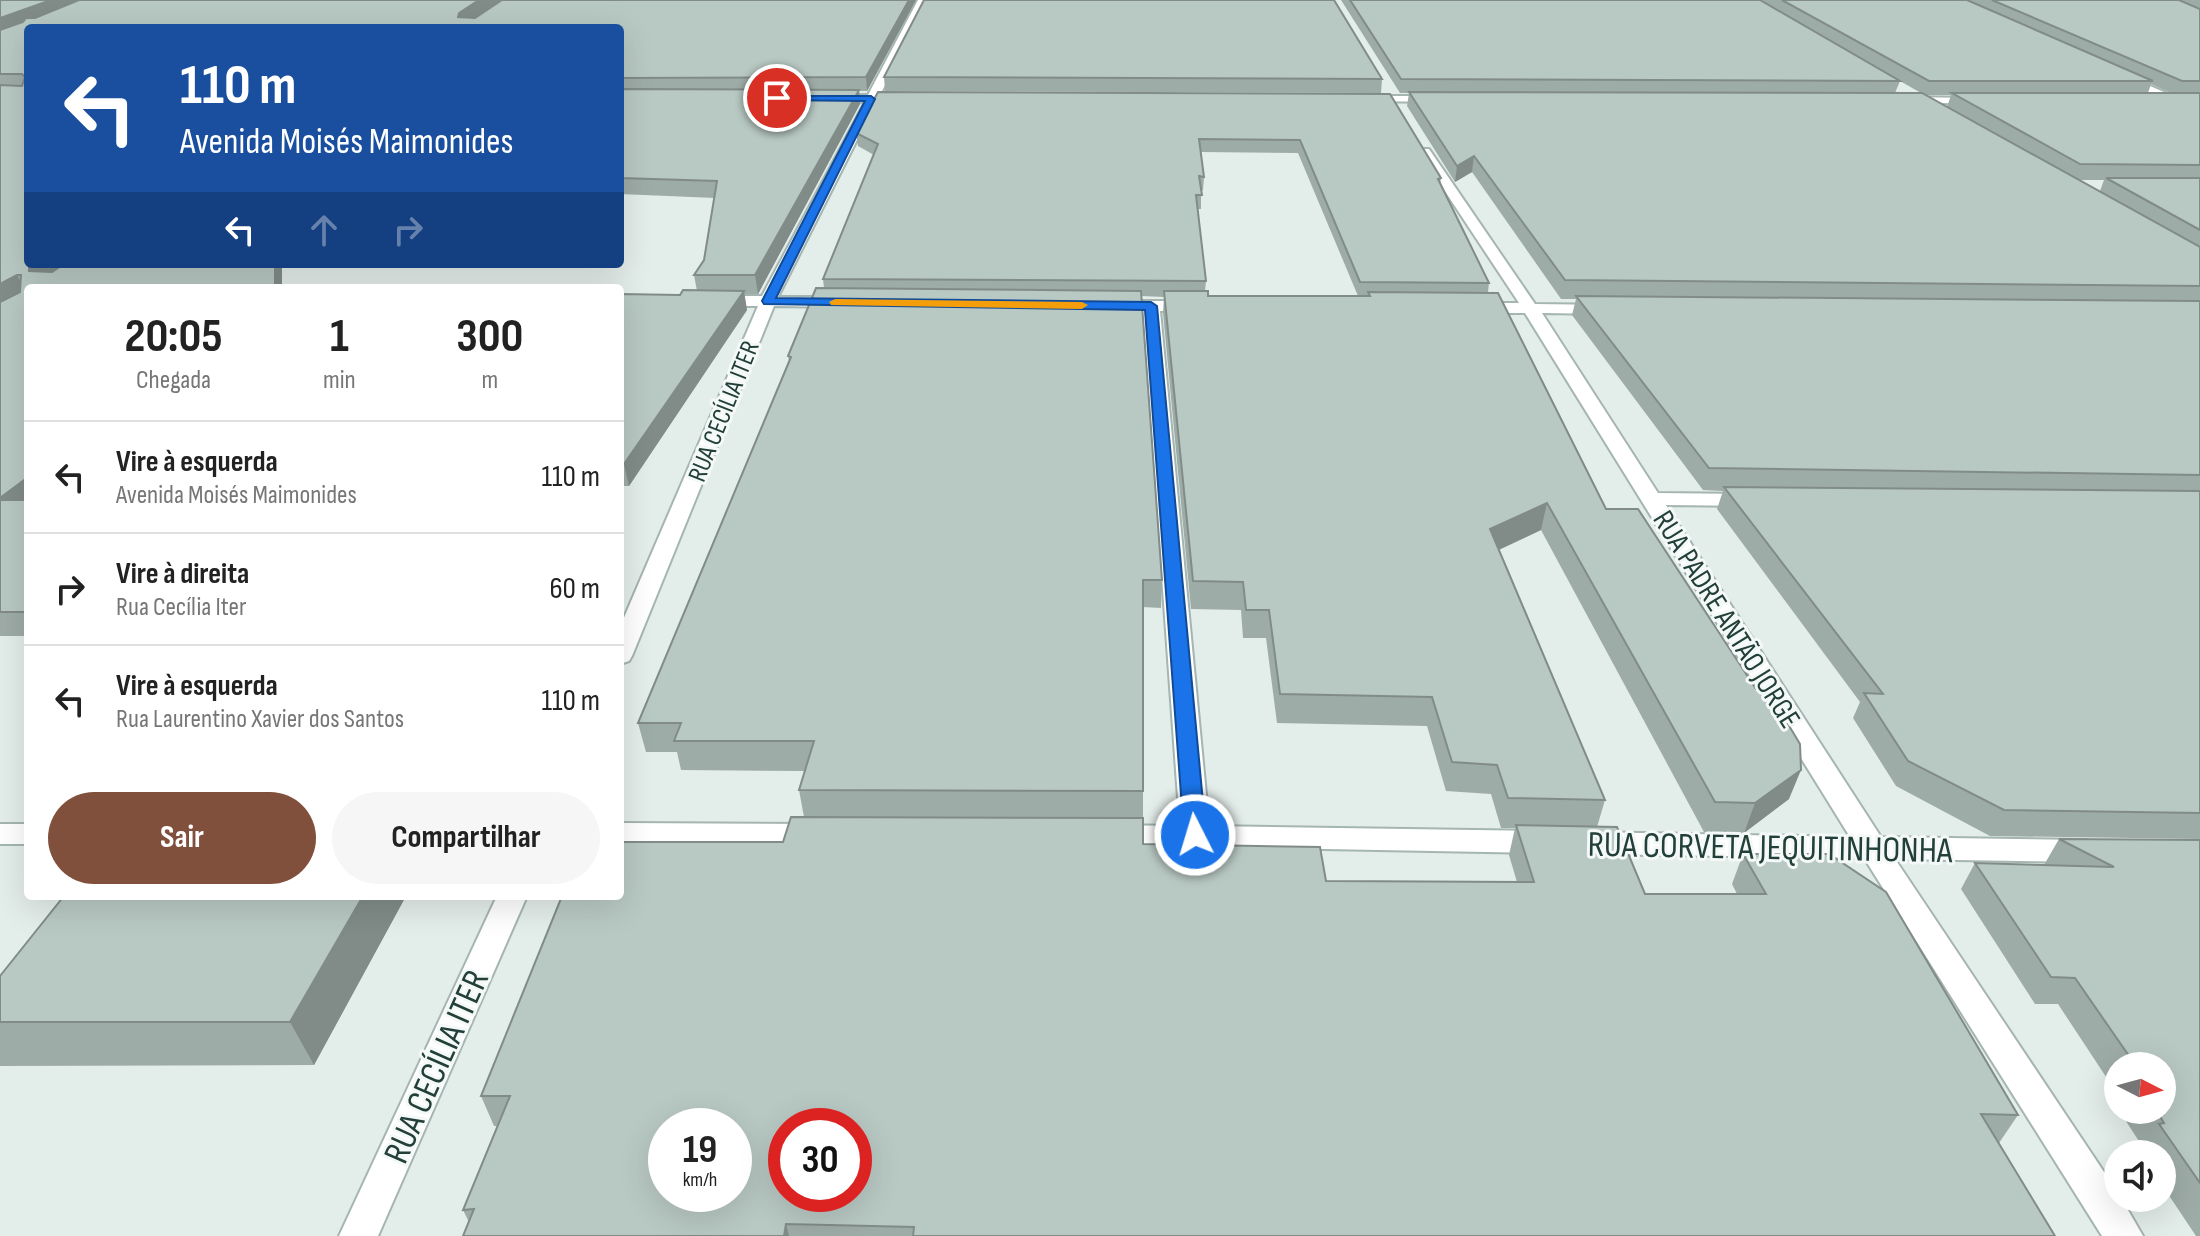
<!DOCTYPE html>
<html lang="pt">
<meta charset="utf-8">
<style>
:root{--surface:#fff;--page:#f6f6f6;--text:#222;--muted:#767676;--line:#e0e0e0;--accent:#80503c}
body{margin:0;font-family:"Sofia Sans Condensed",sans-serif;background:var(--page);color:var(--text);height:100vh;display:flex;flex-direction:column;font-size:30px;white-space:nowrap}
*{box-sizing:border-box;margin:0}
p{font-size:26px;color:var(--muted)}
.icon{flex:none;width:44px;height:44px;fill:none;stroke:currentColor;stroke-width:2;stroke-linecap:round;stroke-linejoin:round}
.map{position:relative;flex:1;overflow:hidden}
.details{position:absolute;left:24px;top:284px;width:600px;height:616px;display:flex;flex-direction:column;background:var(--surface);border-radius:8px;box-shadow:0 8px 32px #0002}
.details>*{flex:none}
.hud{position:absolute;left:24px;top:24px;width:600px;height:244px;border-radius:8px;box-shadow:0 8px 32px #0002;background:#1a4fa0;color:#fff;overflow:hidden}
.needle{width:52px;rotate:96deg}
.buttons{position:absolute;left:2104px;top:1052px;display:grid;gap:16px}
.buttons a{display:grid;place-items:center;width:72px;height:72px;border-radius:50%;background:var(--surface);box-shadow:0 8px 32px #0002;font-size:40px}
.speed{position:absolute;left:648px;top:1108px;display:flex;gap:16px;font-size:40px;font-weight:700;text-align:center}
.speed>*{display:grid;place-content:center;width:104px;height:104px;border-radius:50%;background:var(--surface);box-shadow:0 8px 32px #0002;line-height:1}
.speed small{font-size:20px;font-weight:400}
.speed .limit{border:12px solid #d22;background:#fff;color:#111}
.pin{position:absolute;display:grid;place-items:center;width:68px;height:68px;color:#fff;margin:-34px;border:4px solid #fff;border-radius:50%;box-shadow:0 2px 8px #0007}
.me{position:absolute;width:88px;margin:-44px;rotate:355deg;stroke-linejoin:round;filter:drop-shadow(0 0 6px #0008)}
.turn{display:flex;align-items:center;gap:28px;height:168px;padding:0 24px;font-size:36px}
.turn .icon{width:104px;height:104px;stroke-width:2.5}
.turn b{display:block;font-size:56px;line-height:68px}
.lanes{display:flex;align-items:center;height:76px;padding:0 24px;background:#0003;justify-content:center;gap:40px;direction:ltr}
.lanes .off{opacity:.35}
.eta{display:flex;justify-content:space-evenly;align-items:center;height:136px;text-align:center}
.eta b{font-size:48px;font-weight:700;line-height:56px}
.action{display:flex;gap:16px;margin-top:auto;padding:16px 24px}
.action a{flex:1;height:92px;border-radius:48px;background:var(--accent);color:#fff;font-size:32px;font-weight:700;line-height:92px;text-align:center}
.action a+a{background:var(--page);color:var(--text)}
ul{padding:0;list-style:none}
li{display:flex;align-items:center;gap:24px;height:112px;padding:0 24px;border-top:2px solid var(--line)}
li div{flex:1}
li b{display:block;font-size:30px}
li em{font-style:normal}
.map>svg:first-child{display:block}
</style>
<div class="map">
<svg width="2200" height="1236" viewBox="0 0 2200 1236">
<rect width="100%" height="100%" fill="#e3ede9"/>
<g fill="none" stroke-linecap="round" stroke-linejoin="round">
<defs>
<g id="minor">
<path d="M918 0H928L880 95 906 96 912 99 906 102H876L778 297H842L850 302 842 307 774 306 632 656 629 661 620 664V627L758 306H714L706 301 714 296H762L865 102 826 101 820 98 826 95H868Z"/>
<path d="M2115 74H2123L2184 101 2174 103 2115 78Z"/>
<path d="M1362 96H1442L1448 99 1442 102 1358 101V97Z"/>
<path d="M1902 97 1982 98 1988 101 1982 104 1898 102V98Z"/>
<path d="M1421 149H1429L1535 304 1612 305 1614 309 1612 313 1606 314 1542 313 1658 493 1750 494 1761 500 1750 506 1666 505 1881 837 2085 840 2095 843 2100 851 2095 859 2085 862 1895 859 2118 1193V1198H2121L2143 1236H2102L1864 858 1590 854 1580 851 1575 843 1580 835 1590 832 1850 837 1525 313H1474L1466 308 1474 303H1519L1419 152Z"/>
<path d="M1110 301H1194L1202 306 1194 311H1160L1209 826 1546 831 1556 835 1561 842 1556 849 1546 853 1110 845 1100 842 1095 835 1100 828 1110 825 1180 826 1143 311 1104 309 1102 306Z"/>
<path d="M620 823 818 824 828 827 833 834 828 841 818 844 620 843Z"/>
<rect x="0" y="824" width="28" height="20"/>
<path d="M497 896H527L378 1236H339Z"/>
</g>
</defs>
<use href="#minor" stroke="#a5b5b1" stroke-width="4"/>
<use href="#minor" fill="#fff" fill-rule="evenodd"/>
</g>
<g fill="#9eaca7" fill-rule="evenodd">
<path d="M0 0H501L474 18 502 0H916L867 91H859L860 104 758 294H744L747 310 629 486H620V294L680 295 697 291 694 275 704 260 715 198 620 194V28H28V264H282V285L28 288V636H0Z"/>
<path d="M1341 0H2200V839L1990 836 1896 786 1853 718 1860 702 1717 509 1723 491 1703 490 1572 315 1576 299H1561L1472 172 1455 182 1407 106 1409 93H1400ZM1900 81 1921 93H1895ZM2151 84 2166 91 2172 93H2148ZM1925 95H1951L1947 107ZM2079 180H2104L2100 191Z"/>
<path d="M884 77 1382 79 1381 93 885 91Z"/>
<path d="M1390 94 1441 178 1440 184 1489 283 1488 292 1606 509 1789 799 1744 833 1704 832 1541 530 1499 550 1605 800 1597 827 1645 894H1737L1732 884 1743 854 2018 1115 1999 1143 2055 1236H463L469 1222 463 1210 497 1126H494L481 1096 783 842 804 817 799 790 805 771 681 770 677 752H646L638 723 789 361 788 356 824 288 823 279 874 155 858 146 856 133ZM1201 152 1298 153 1358 296H1208L1205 291 1206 281 1197 209H1201V190H1203L1204 177ZM1141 296 1164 297 1163 313 1191 609 1241 610 1243 638H1266L1277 723 1427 726 1446 791 1491 794 1501 828H1515L1509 855 1517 882 1326 881 1143 844V607L1161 608 1162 580Z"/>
<path d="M2059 839 2200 840V1236H2196L2162 1185V1154H2142L2139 1150 2142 1146 2122 1115 2126 1110H2162V1066H2118V1095L2058 1004H2035L1961 889 1975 863 2044 865Z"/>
<path d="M64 896H406L314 1065 0 1066V976Z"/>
</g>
<g fill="#818c88">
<path d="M51 0H89L0 33V18Z"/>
<path d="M479 0H501L462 26 458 17 459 13Z"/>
<path d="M909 0H916L867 91 866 77Z"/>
<path d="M859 90 860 104 758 294 755 275Z"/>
<path d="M1474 156 1472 172 1455 182 1457 166Z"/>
<path d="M34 264H71L38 286 29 271V267Z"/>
<path d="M275 264H282V288L275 285Z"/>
<path d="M17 275 27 293 0 309V284Z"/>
<path d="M744 291 747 310 629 486 624 464Z"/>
<path d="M28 477V509L0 505V498Z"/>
<path d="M1547 503 1541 530 1485 556 1490 529Z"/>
<path d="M1801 770 1789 799 1744 833 1755 803Z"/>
<path d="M363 896H406L314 1065 290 1022Z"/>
<path d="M786 1224 789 1236H784Z"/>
</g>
<g fill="#b8c8c2" stroke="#818c88" stroke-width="2" fill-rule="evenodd">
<path d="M0 0H51L0 18Z"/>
<path d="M79 0H479L459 13 458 17 475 18 502 0H909L866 77 620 78V28H28V264H34L29 267V271L52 272 64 264H275V285L388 288H28V477L0 498V302L20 292 21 275H17L0 284V85L22 86 25 77 22 74H0V30L23 22 26 18H35Z"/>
<path d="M924 0H1334L1382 79 884 77Z"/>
<path d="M1350 0H1760L1900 81 1401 79Z"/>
<path d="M1782 0H1967L2153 81H1929Z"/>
<path d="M1992 0H2179L2200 9V81H2182Z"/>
<path d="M620 89 859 90 755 275H694L704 260 717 181 620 178Z"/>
<path d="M878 92 1390 94 1441 178 1438 179 1489 283 1360 282 1300 140 1199 139 1204 177 1199 176 1202 195H1196L1206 281 823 279 878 144 856 133Z"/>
<path d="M1409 92 1922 93 2200 247V286L1565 280 1474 156 1457 166Z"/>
<path d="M1952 93H2200V165L2080 164Z"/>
<path d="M2106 178H2200V230Z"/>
<path d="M816 288 1141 291 1162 580H1143V791L799 790 814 741H674L681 723H638L791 357 788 356Z"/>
<path d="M683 290 744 291 624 464H620V294L680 295Z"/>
<path d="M1164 291H1208V296H1370L1368 292 1498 293 1606 509H1638L1756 689H1767L1800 744 1801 770 1755 803 1715 802 1547 503 1490 529 1605 800 1508 798 1497 765 1452 762 1432 697 1280 694 1269 610H1246L1243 582 1193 581Z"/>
<path d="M1576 296 2200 301V475L1709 468Z"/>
<path d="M1724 487 2200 491V813L2004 810 1908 761 1864 693 1883 694Z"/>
<rect x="0" y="500" width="28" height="112"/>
<path d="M791 817 1143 818V844L1320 847 1326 881 1534 882 1516 825 1617 827 1645 894H1766L1743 854H1829L1886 892 2018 1115 1981 1114 2055 1236H913L914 1227 786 1224 784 1236H463L474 1209 463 1210 510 1096H481L562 896H620V842H783ZM666 1126H734V1194H666ZM786 1126H854V1194H786Z"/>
<path d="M2059 839 2200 840V1183L2159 1124 2164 1123 2156 1110H2162V1066H2136L2075 978 2051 977 1975 863 2114 867Z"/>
<path d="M64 896H363L290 1022H0V976Z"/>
</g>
<path fill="#1a73e8" stroke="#114b97" stroke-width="2" d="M777 96H871L875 99 776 298 1151 302 1157 306 1206 835 1203 840H1187L1184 835 1145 310 764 304 762 301 865 101 774 100Z"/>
<path fill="#f59e0b" d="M835 299 1082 302 1088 305 1082 309 831 305 829 302Z"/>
<g text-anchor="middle" stroke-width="6" stroke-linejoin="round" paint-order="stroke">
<g font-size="26" fill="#223f39" stroke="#f4f9f7">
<text transform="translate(723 411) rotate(-68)" y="9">RUA CECÍLIA ITER</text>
</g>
<g font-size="30" fill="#223f39" stroke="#f4f9f7">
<text transform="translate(1727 619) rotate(58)" y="10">RUA PADRE ANTÃO JORGE</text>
</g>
<g font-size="36" fill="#223f39" stroke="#f4f9f7">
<text transform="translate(1770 846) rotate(1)" y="13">RUA CORVETA JEQUITINHONHA</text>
<text transform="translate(435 1066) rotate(-66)" y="13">RUA CECÍLIA ITER</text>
</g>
</g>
</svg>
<div class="buttons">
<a><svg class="needle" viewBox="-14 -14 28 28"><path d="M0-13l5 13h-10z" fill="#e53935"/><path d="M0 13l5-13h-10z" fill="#767676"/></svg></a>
<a><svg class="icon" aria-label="sound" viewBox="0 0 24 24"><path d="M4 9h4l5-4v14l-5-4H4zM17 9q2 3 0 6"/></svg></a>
</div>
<div class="speed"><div>19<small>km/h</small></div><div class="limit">30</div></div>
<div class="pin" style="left:777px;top:98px;background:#d93025"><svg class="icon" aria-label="arrive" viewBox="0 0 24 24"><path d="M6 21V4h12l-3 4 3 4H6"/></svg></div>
<svg class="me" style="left:1195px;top:835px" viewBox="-20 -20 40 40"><circle r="17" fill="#1a73e8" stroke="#fff" stroke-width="3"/><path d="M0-11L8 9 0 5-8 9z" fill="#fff"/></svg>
<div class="hud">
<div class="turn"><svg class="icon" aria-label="left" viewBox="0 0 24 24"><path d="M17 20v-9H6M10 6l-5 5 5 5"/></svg><div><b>110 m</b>Avenida Moisés Maimonides</div></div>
<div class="lanes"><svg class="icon" aria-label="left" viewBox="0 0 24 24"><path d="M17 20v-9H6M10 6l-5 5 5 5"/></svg><svg class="icon off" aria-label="ahead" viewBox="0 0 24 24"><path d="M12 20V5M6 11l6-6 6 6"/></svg><svg class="icon off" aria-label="right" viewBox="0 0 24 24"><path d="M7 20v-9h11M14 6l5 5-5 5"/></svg></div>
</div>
<section class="details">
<div class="eta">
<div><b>20:05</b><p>Chegada</p></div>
<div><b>1</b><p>min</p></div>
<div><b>300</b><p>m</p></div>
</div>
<ul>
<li><svg class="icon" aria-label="left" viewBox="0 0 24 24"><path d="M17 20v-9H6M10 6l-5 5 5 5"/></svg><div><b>Vire à esquerda</b><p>Avenida Moisés Maimonides</p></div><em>110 m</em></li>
<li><svg class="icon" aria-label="right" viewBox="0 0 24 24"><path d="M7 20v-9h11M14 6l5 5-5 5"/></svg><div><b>Vire à direita</b><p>Rua Cecília Iter</p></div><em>60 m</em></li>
<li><svg class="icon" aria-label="left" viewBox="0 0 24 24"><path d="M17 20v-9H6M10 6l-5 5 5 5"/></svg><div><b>Vire à esquerda</b><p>Rua Laurentino Xavier dos Santos</p></div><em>110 m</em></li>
</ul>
<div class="action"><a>Sair</a><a>Compartilhar</a></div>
</section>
</div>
